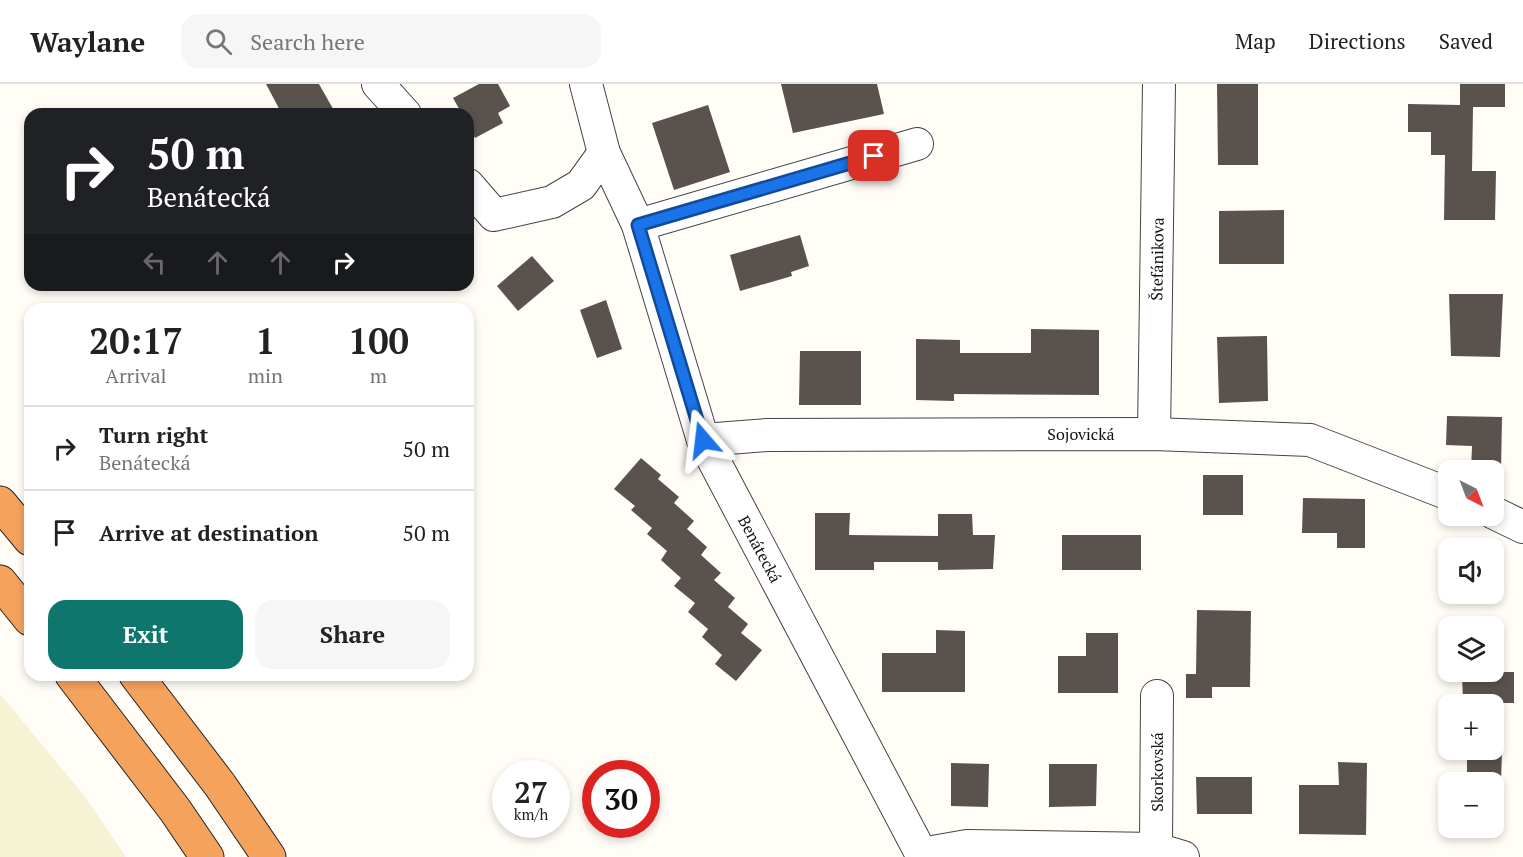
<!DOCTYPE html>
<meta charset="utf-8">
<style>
:root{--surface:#fff;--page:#f6f6f6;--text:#222;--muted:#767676;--line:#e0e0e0;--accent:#0f766e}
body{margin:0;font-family:"PT Serif",serif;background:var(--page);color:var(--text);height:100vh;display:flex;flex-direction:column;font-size:22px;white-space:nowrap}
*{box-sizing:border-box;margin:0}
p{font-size:20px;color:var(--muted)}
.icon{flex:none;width:33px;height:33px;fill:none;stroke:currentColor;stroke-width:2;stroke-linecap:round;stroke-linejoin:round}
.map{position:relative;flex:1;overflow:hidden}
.panel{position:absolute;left:24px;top:219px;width:450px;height:378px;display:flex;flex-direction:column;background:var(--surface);border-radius:18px;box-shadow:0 3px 9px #0003}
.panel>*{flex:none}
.banner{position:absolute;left:24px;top:24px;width:450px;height:183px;border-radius:18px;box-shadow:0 3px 9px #0003;background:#202124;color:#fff;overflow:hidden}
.needle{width:39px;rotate:138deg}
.controls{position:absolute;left:1438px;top:376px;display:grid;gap:12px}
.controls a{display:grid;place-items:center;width:66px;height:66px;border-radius:12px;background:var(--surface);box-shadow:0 3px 9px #0003;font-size:30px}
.speed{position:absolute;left:492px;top:676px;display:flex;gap:12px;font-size:30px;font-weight:700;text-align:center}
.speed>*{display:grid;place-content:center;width:78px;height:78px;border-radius:50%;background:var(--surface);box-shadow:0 3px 9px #0003;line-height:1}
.speed small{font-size:15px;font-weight:400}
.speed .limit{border:9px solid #d22;background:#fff;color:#111}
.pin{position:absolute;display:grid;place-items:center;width:51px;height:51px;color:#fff;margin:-26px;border-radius:12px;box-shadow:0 3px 9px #0006}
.me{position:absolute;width:66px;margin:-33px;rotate:343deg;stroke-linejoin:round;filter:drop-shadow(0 0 4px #0008)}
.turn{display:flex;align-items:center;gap:21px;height:126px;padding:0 24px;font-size:27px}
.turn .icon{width:78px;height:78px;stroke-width:2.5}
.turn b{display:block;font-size:42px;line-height:51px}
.lanes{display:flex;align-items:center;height:57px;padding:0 24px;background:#0003;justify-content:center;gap:30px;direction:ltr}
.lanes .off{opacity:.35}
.eta{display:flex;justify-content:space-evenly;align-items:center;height:102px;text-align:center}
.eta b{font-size:36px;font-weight:700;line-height:42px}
.button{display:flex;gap:12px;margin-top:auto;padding:12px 24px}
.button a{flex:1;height:69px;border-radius:18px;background:var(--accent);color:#fff;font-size:24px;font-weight:700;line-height:69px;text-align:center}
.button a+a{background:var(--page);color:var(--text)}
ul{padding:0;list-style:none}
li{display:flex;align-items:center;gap:18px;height:84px;padding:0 24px;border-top:2px solid var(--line)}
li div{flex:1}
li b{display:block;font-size:22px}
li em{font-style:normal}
header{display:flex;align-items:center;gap:36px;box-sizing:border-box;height:84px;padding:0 30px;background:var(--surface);border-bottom:2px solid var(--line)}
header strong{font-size:28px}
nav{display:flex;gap:33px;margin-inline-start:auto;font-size:21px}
.search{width:420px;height:54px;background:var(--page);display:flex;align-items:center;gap:15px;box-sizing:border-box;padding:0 21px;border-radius:18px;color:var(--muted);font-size:22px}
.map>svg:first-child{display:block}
</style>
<header>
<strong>Waylane</strong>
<div class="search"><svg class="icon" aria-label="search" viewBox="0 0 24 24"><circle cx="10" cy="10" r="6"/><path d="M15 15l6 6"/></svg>Search here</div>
<nav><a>Map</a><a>Directions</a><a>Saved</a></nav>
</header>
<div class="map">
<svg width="1523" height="773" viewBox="0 0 1523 773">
<rect width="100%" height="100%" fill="#fffdf5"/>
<path fill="#f6f3d4" d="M0 610 86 714 126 773H0Z"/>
<g fill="#5a524d">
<path d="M266 0H319L336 30H282Z"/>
<path d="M479 0H498L510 22 498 29 503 39 475 54 468 41V30H462L453 14Z"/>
<path d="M781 0H877L884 30 793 49Z"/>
<path d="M1217 0H1258V81H1218Z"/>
<path d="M1460 0H1505V23H1473L1472 87H1496L1495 136H1444L1445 71H1431V48H1408V20L1460 21Z"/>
<path d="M708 21 730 88 674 106 652 39Z"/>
<path d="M1284 126V180H1219V127Z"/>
<path d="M800 151 809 182 791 188 792 192 740 207 730 171Z"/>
<path d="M532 172 554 197 518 227 497 202Z"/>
<path d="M1449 210H1503L1500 273 1451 272Z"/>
<path d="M606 216 622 265 597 274 580 226Z"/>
<path d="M1031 245 1099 246V311L954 310V317L916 316V255L960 256V269H1031Z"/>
<path d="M1267 252 1268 317 1219 319 1217 253Z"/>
<path d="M800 267H861V321H799Z"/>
<path d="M1447 332 1502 333 1501 387H1471L1472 362 1446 361Z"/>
<path d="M641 374 661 391 658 395 679 413 674 419 694 437 687 445 707 463 701 471 721 489 714 496 735 514 728 523 748 540 741 549 762 566 736 597 715 580 722 571 702 553 708 545 688 528 695 519 674 502 681 494 661 476 667 467 647 450 652 444 631 426 635 422 614 405Z"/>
<rect x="1203" y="391" width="40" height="40"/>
<path d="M1303 414 1365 415V464H1337V449H1302Z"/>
<path d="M815 429H850L849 451 938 452V430H972L973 451H995L993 485 938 486V478H874V486H815Z"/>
<rect x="1062" y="451" width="79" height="35"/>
<path d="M1446 461H1491V465H1449V488H1446Z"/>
<rect x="1455" y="510" width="36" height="10"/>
<path d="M1197 526 1251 527 1250 603H1212V614H1186V590H1196Z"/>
<path d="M936 546 965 547V608H882V569H936Z"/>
<path d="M1086 549H1118V609H1058V572H1086Z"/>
<path d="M1462 588H1514V619H1463Z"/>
<path d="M1467 666H1502L1501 699H1467Z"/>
<path d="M1338 678 1367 679 1366 751 1299 750V701H1339Z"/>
<path d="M951 679 989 680 988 723 951 722Z"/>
<path d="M1049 680H1097L1096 722 1049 723Z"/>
<path d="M1196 693H1252V730H1197Z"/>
</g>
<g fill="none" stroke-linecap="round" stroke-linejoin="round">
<defs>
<g id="minor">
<path d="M378 0 405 30"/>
<path d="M586 0 604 69 638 141 703 356 923 773"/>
<path d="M468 101 494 131 552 118 581 101 604 69"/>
<path d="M638 141 917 60"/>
<path d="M1154 350 1159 0"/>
<path d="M703 356 767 351 1154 350 1310 356 1449 410"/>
<path d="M1494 429 1523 443"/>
<path d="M1156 765 1157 612"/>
<path d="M921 770 967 762 1156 765 1183 773"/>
</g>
<g id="highway">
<path d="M0 419 30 455"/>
<path d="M0 498 30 535"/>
<path d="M72 591 175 726 207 773"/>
<path d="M136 591 220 701 269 773"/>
</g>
</defs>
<use href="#minor" stroke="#444" stroke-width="34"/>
<use href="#highway" stroke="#222" stroke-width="35"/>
<use href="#minor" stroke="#fff" stroke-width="32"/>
<use href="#highway" stroke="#f5a25d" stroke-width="33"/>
</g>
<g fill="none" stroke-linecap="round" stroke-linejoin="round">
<defs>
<path id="route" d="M703 356 638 141 874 72"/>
</defs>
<use href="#route" stroke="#114b97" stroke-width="15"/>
<use href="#route" stroke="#1a73e8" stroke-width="10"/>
</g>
<g text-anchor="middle" stroke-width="6" stroke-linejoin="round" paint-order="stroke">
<g font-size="16" fill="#111" stroke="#fff">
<text transform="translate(1157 175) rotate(-89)" y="6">Štefánikova</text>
<text x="1081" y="356">Sojovická</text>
<text transform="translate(760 465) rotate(62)" y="6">Benátecká</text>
<text transform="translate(1157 688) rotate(-90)" y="6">Skorkovská</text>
</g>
</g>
</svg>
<div class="controls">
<a><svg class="needle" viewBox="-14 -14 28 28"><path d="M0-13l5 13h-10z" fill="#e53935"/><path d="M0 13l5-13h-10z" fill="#767676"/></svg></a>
<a><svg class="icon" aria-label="sound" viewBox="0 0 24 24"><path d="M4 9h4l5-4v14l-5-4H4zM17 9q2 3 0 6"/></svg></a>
<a><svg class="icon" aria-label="layers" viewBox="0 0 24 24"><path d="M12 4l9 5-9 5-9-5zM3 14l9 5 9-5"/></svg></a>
<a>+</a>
<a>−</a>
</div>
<div class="speed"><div>27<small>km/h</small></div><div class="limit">30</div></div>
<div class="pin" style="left:874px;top:72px;background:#d93025"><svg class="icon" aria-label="arrive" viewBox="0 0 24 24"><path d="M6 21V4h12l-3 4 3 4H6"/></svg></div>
<svg class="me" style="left:703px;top:356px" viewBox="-20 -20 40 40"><path d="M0-17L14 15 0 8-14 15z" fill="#1a73e8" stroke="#fff" stroke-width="4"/></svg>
<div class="banner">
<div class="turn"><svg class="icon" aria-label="right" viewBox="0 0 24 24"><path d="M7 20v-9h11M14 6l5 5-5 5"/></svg><div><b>50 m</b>Benátecká</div></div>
<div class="lanes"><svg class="icon off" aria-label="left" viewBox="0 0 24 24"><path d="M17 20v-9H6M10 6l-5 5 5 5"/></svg><svg class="icon off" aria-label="ahead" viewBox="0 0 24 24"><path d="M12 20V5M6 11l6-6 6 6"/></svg><svg class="icon off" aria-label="ahead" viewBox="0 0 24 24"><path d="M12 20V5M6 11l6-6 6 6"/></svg><svg class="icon" aria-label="right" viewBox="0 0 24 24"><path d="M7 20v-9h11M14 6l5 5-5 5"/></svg></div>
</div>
<section class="panel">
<div class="eta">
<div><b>20:17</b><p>Arrival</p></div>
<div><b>1</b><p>min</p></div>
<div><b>100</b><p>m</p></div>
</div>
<ul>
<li><svg class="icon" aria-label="right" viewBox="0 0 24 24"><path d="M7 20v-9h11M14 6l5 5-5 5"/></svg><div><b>Turn right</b><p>Benátecká</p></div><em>50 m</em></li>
<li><svg class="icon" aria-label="arrive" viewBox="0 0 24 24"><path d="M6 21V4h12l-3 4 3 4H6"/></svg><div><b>Arrive at destination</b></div><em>50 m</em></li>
</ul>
<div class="button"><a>Exit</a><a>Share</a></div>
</section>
</div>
